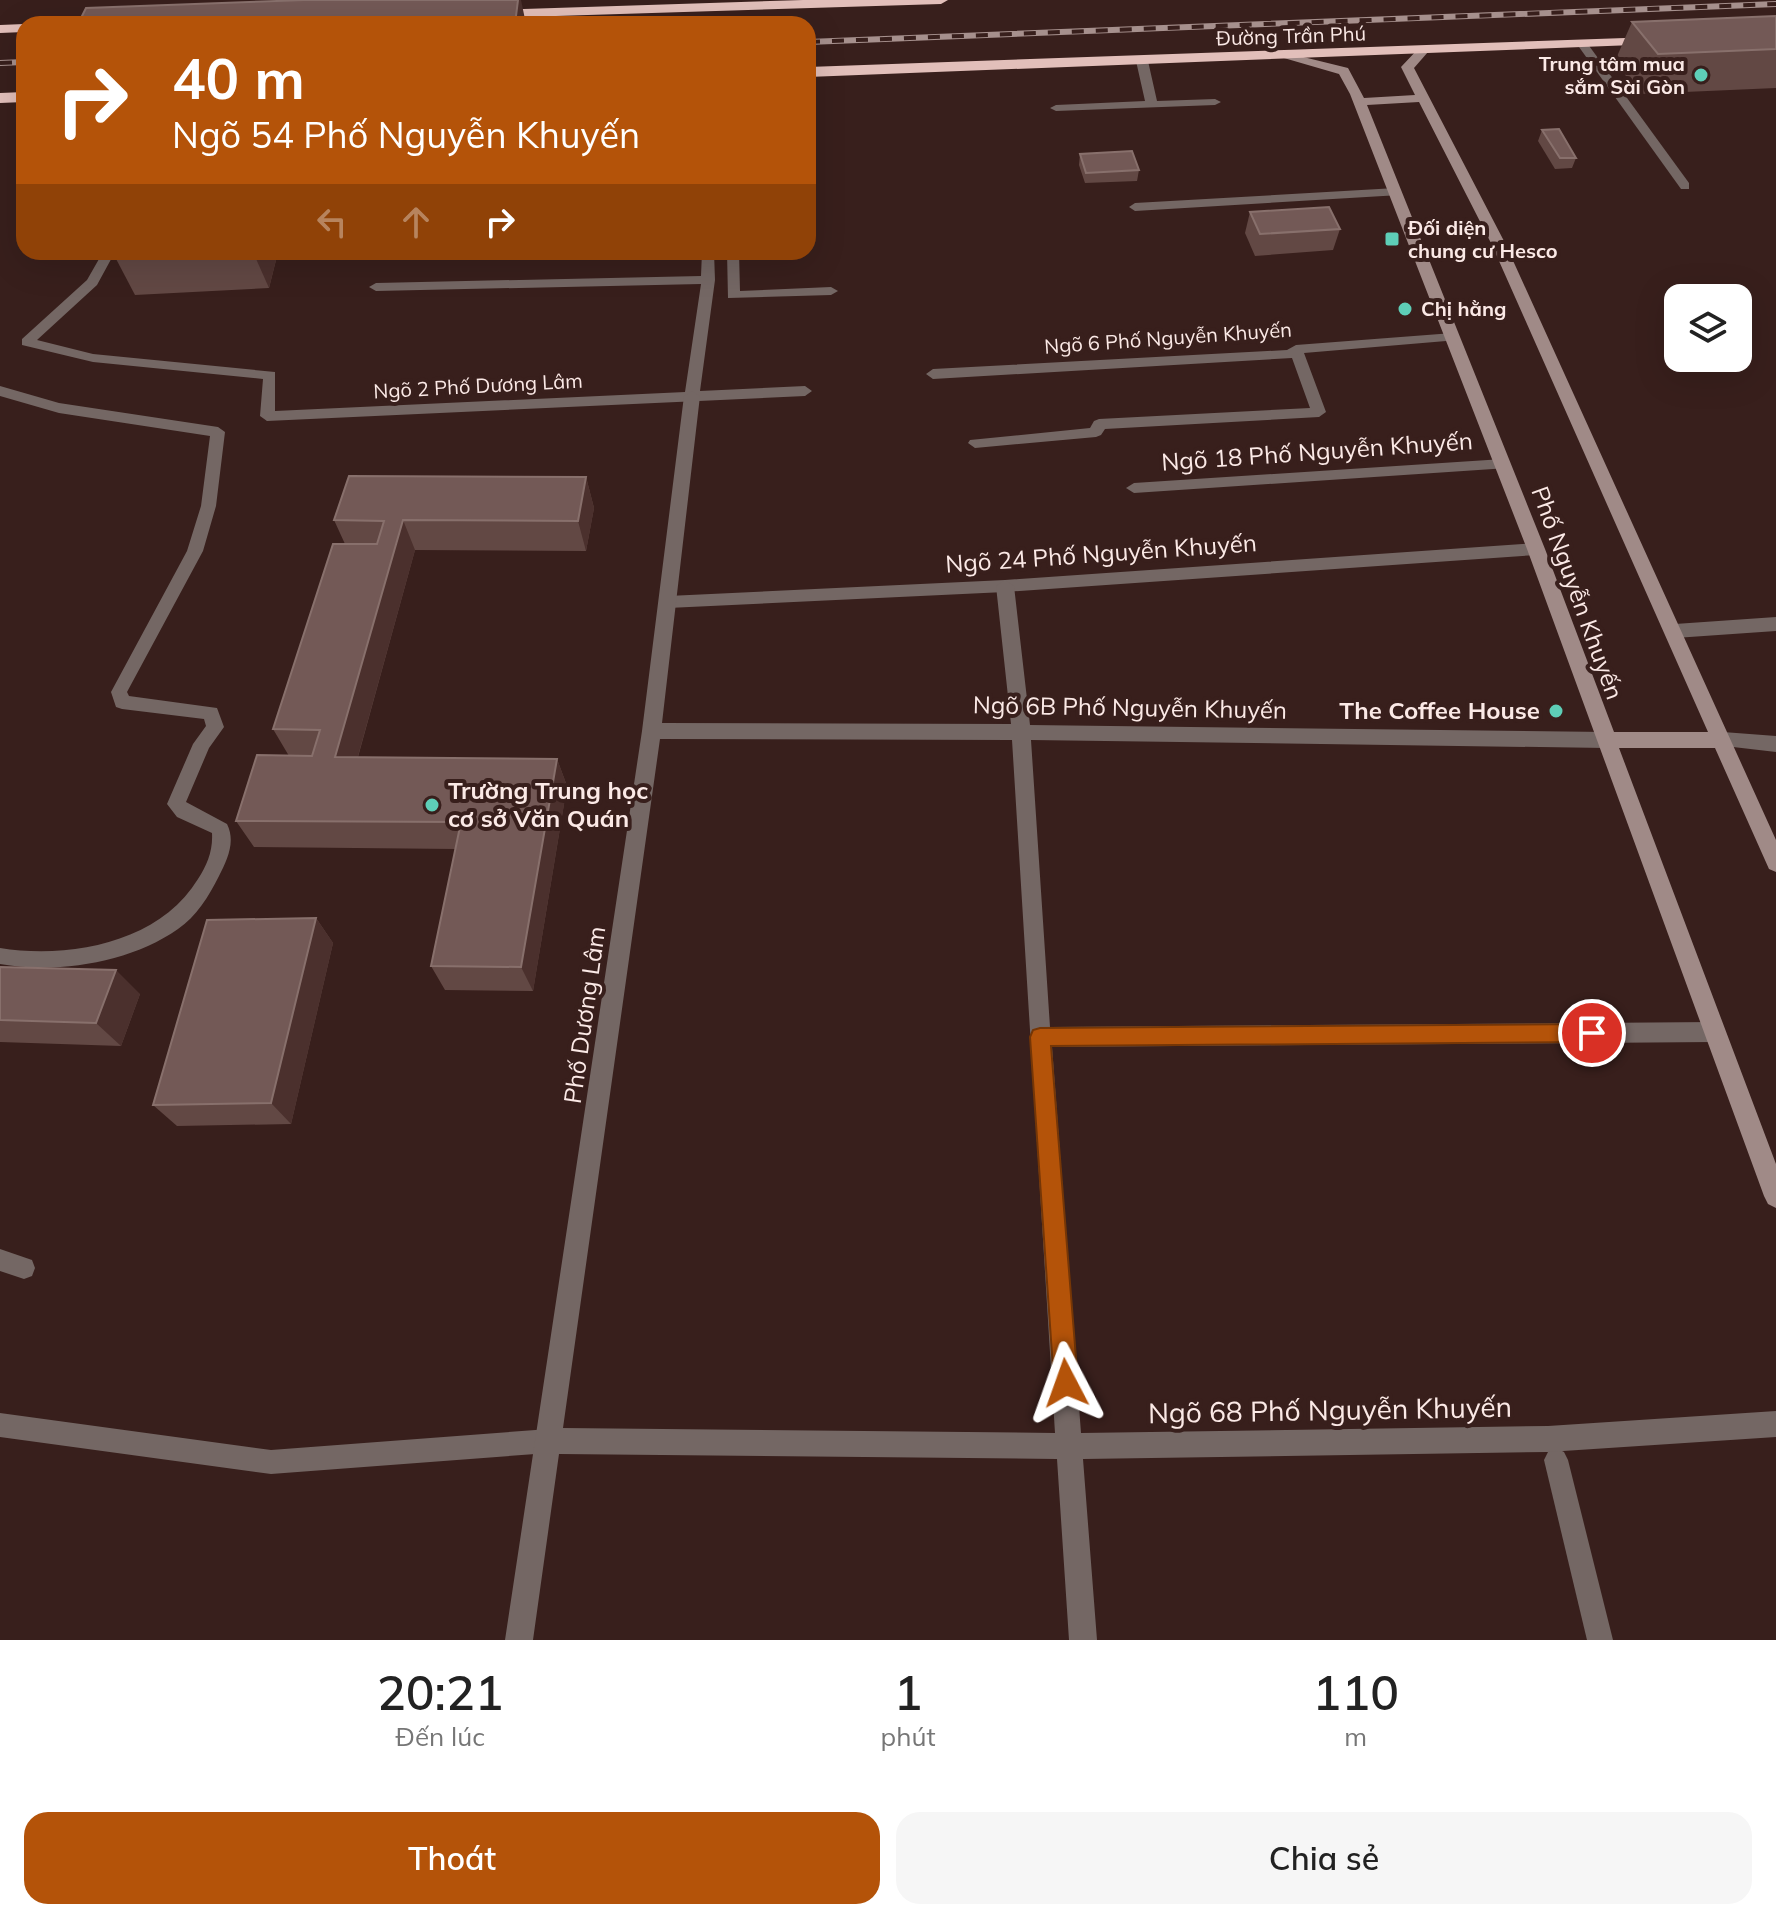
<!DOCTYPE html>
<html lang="vi">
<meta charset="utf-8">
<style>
:root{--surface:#fff;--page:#f6f6f6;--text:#222;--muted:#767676;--accent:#b45309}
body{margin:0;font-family:Mulish,sans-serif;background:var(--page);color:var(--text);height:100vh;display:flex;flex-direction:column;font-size:30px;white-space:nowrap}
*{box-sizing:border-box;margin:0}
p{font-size:26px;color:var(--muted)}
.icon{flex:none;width:44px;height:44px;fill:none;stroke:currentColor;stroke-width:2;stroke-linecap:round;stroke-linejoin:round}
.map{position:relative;height:1640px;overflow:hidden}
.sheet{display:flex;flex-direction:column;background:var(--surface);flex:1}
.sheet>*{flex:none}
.banner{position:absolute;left:16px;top:16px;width:800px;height:244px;border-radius:24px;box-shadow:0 8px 32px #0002;background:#b45309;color:#fff;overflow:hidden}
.fabs{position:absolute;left:1664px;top:284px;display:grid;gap:16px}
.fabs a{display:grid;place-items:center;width:88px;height:88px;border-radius:16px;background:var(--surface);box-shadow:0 8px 32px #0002;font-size:40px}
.pin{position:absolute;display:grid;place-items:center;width:68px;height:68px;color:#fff;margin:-34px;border:4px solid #fff;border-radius:50%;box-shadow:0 2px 8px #0007}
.me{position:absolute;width:88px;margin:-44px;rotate:356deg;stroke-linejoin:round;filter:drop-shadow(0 0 6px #0008)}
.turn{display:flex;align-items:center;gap:28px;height:168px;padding:0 24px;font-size:36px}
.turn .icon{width:104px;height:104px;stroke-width:2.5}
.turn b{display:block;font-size:56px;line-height:68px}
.lanes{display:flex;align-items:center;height:76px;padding:0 24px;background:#0003;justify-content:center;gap:40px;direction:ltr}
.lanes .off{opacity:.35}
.eta{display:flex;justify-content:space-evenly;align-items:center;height:136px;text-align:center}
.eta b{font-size:48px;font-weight:600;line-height:56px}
.cta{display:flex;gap:16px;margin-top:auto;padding:16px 24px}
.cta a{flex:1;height:92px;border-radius:24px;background:var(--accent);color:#fff;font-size:32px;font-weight:600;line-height:92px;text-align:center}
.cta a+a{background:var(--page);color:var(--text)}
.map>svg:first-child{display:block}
</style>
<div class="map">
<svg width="1776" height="1640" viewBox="0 0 1776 1640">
<rect width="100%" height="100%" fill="#381f1c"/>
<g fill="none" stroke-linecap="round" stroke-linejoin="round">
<g fill="#746764" fill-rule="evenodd">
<path d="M1579 43H1587L1689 183V189H1681L1579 47Z"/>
<path d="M1142 58 1148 61 1157 101 1215 99 1221 102 1215 105 1056 111 1050 108 1056 105 1145 101 1136 61Z"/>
<path d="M1396 188 1400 189V195L1135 211 1129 207 1135 203Z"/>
<path d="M103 252H115L97 285 37 340 93 354 275 372V411L685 392 701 284 376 291 369 287 376 283 701 276 702 252H714L715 280 700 391 805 386 812 391 805 396 267 421 260 416 263 379 93 362 22 345V339L87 280Z"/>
<path d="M727 252H739L740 291 831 287 838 291 831 295 728 298Z"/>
<path d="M1453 333 1458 334V340L1304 353 1326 412 1319 417 1105 429 1101 435 1096 437 975 448 968 443 970 440 1090 428 1094 421 1099 419 1310 408 1292 358 933 379 926 374 933 369 1287 350 1296 345Z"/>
<path d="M0 386 59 403 218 427 225 432 216 506 203 551 127 692 129 696 217 708 224 727 209 748 186 802 227 824C236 842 227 860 219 876 209 896 196 917 178 929 130 963 57 974 0 964V948C69 959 159 943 198 879 207 865 213 851 212 833L177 817 167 804 193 744 206 726 204 719 122 709 116 707 111 692 187 551 201 506 210 436 59 413 0 396Z"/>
<path d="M1503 459 1510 464 1508 468 1134 493 1126 488 1134 483Z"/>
<path d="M1536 543 1544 549 1536 555 1005 592 668 608 660 602 668 596 1005 580Z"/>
<path d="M0 1249 32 1260 35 1268 32 1276 24 1279 0 1271Z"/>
<path d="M0 1413 271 1450 549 1429 557 1433 561 1441 557 1449 549 1453 271 1474 0 1437Z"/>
<path d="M1556 1448 1564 1452 1568 1460 1613 1640H1587L1544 1460 1548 1452Z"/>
</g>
<g fill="#746764" fill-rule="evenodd">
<path d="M692 391 700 396 662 723 1011 724 996 586 1005 580 1014 586 1030 725 1606 732 1613 735 1616 740 1613 745 1606 748 1031 740 1050 1027 1714 1022 1722 1025 1725 1032 1722 1039 1714 1042 1052 1047 1081 1433 1548 1426 1776 1411V1437L1548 1452 1083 1459 1097 1640H1069L1057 1459 559 1454 533 1640H505L642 731 684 396ZM660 739 1012 740 1055 1433 563 1428Z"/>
<path d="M1776 617V631L1675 638 1666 631 1675 624Z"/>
<path d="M1723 732 1776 736V752L1716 745 1713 740 1716 735Z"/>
</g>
<path fill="#a08a87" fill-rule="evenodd" d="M1418 49 1428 52 1414 68 1505 243 1776 840V872L1769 869 1715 748H1619L1776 1164V1208L1768 1204 1764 1196 1527 549 1350 94 1339 74 1277 56 1283 52 1348 68 1364 98 1415 95 1401 67ZM1419 102 1491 243 1708 732H1614L1545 549 1367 105Z"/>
<g fill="#e2bfba" fill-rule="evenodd">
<path d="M803 0H948L941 4 491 18 484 14 491 10Z"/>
<path d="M24 24V32L0 33V25Z"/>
<path d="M1654 37 1659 38V44L808 77V67Z"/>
<path d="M24 92V102L0 103V93Z"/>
</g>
<defs>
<g id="rail">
<path d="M808 42 1776 4"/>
<path d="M0 63 24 62"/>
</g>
</defs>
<use href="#rail" stroke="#a6908d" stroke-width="6"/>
<use href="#rail" stroke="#381f1c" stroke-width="4" stroke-dasharray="12" stroke-linecap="butt"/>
</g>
<g fill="#624844">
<path d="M1776 16V88L1639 94 1615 61 1632 22Z"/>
<path d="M1542 130 1576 158 1572 168 1555 169 1538 141Z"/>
<path d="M1080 154 1139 170 1137 181 1085 183 1079 165Z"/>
<path d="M1250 212 1340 229 1333 250 1255 256 1245 233Z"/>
<path d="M115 252H278L269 288 135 295 114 255Z"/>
<path d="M586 477 594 508 586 551 415 550 358 757 557 759 567 786 533 991 445 990 431 966 456 849 254 847 236 821 289 756 273 729 345 544 334 520Z"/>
<path d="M316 918 333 943 291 1124 177 1126 153 1105Z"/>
<path d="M0 967 140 994 121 1046 0 1042Z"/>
</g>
<g fill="#4b302d">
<path d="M518 0H521L526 24H515Z"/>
<path d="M253 252H278L269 288Z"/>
<path d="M586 477 594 508 586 551 578 521Z"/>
<path d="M403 520 415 550 350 785 335 757Z"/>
<path d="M557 759 567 786 533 991 521 967Z"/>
<path d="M316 918 333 943 291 1124 271 1103Z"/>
<path d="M116 970 140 994 121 1046 96 1023Z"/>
</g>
<g fill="#735956" stroke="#88706c" stroke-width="2">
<path d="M304 0H518L515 24H78L86 8Z"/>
<path d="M1776 16V49L1658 54 1632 22Z"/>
<path d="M1559 129 1576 158H1560L1542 130Z"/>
<path d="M1132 151 1139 170 1086 173 1080 154Z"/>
<path d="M1329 207 1340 229 1260 234 1250 212Z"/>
<path d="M115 252H166L114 255Z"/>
<path d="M349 476 586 477 578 521 403 520 335 757 557 759 521 967 431 966 461 822 236 821 257 755 312 756 320 730 273 729 333 544H377L384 521 334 520Z"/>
<path d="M316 918 271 1103 153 1105 207 920Z"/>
<path d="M0 967 116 970 96 1023 0 1020Z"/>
</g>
<path fill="#b45309" stroke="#753606" stroke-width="2" d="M1592 1024 1599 1027 1602 1033 1599 1040 1592 1042 1051 1046 1078 1383 1074 1391 1066 1395 1058 1391 1054 1383 1030 1037 1033 1030 1040 1028Z"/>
<g fill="#5eceb7" stroke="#381f1c" stroke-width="3">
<circle cx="1701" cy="75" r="8"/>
<rect x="1384" y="231" width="16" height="16" rx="4"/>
<circle cx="1405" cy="309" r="8"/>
<circle cx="1556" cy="711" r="8"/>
<circle cx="432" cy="805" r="8"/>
</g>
<g text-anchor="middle" stroke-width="8" stroke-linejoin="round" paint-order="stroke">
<g font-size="20" fill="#fbe9e6" stroke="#381f1c">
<text transform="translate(1291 36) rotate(-2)" y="7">Đường Trần Phú</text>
<text transform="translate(1168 338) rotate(-4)" y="7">Ngõ 6 Phố Nguyễn Khuyến</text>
<text transform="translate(478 386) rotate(-3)" y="7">Ngõ 2 Phố Dương Lâm</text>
</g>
<g font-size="20" font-weight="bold" fill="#fbe9e6" stroke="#381f1c" text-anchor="start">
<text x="1685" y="71" text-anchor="end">Trung tâm mua<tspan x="1685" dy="23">sắm Sài Gòn</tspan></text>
<text x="1408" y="235">Đối diện<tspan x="1408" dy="23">chung cư Hesco</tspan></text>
<text x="1421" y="316">Chị hằng</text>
</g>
<g font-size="24" fill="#fbe9e6" stroke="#381f1c">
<text transform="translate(1317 452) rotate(-4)" y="8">Ngõ 18 Phố Nguyễn Khuyến</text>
<text transform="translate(1101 554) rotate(-4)" y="8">Ngõ 24 Phố Nguyễn Khuyến</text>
<text transform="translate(1577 593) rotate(70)" y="8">Phố Nguyễn Khuyến</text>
<text transform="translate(1130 708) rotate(1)" y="8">Ngõ 6B Phố Nguyễn Khuyến</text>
<text transform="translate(585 1015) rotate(-82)" y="8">Phố Dương Lâm</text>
</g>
<g font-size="24" font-weight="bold" fill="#fbe9e6" stroke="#381f1c" text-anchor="end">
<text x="1540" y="719">The Coffee House</text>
<text x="448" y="799" text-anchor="start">Trường Trung học<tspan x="448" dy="28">cơ sở Văn Quán</tspan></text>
</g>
<g font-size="28" fill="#fbe9e6" stroke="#381f1c">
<text transform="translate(1330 1410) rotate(-1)" y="10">Ngõ 68 Phố Nguyễn Khuyến</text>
</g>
</g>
</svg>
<div class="fabs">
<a><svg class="icon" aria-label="layers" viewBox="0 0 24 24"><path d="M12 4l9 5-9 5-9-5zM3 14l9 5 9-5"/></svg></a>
</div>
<div class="pin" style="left:1592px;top:1033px;background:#d93025"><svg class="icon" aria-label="arrive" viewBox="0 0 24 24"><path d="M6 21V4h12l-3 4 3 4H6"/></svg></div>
<svg class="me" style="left:1066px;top:1383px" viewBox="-20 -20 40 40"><path d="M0-17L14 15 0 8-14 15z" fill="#b45309" stroke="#fff" stroke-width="4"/></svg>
<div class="banner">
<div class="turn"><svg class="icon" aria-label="right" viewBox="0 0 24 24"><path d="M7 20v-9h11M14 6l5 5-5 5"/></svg><div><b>40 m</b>Ngõ 54 Phố Nguyễn Khuyến</div></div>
<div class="lanes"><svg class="icon off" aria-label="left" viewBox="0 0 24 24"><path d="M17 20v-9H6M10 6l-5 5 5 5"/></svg><svg class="icon off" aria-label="ahead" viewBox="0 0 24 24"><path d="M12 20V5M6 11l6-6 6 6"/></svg><svg class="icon" aria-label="right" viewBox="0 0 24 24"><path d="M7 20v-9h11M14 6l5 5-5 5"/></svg></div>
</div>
</div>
<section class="sheet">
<div class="eta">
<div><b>20:21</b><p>Đến lúc</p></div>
<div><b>1</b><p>phút</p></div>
<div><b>110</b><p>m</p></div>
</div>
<div class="cta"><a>Thoát</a><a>Chia sẻ</a></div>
</section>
